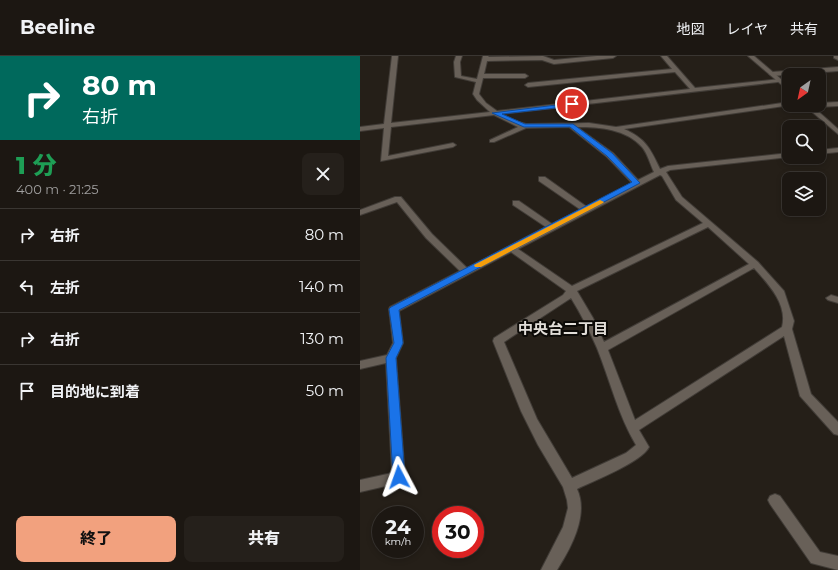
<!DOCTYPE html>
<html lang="ja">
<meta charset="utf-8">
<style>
:root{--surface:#1c1712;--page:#25201b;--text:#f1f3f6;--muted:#a09f9f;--line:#3a3632;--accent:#f2a17e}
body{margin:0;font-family:Montserrat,"Noto Sans JP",sans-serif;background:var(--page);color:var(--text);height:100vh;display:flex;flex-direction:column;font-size:15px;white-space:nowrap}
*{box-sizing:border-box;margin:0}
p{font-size:13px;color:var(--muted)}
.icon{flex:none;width:22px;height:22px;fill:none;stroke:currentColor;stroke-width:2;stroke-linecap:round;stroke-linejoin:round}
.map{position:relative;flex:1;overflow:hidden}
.panel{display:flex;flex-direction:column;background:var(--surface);width:360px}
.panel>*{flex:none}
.top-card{background:#00695c;color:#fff;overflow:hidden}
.needle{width:26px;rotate:213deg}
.controls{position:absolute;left:422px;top:12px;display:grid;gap:8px}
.controls a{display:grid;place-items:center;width:44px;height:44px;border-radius:8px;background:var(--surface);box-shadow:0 2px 6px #0003,0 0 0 1px var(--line);font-size:20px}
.speed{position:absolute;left:12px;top:450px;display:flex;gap:8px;font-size:20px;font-weight:700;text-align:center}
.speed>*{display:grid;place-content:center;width:52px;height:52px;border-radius:50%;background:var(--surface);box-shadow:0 2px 6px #0003,0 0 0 1px var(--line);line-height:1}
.speed small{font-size:10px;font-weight:400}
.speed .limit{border:6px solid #d22;background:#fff;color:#111}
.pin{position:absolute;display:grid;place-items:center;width:34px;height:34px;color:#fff;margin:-17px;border:2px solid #fff;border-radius:50%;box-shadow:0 1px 4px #0007}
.me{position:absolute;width:44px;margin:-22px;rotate:356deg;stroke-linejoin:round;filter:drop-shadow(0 0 3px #0008)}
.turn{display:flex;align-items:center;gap:14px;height:84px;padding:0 16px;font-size:18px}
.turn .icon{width:52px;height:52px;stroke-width:2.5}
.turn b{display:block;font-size:28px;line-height:34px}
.round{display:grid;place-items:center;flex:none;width:42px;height:42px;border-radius:8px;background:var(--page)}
.overview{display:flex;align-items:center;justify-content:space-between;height:68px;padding:0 16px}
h1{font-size:24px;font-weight:800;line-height:30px;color:#1e9e55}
.action{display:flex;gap:8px;margin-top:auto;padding:8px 16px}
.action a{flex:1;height:46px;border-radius:8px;background:var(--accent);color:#111;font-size:16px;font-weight:800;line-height:46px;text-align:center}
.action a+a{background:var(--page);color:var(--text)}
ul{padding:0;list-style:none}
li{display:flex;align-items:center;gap:12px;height:52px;padding:0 16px;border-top:1px solid var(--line)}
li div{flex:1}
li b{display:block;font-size:15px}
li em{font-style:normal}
header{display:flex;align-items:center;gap:24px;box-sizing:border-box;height:56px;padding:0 20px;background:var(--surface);border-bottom:1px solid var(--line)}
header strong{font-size:19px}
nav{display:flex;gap:22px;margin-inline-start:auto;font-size:14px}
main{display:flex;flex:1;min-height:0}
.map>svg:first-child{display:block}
</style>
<header>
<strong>Beeline</strong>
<nav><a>地図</a><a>レイヤ</a><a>共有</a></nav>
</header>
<main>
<section class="panel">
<div class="top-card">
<div class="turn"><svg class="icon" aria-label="right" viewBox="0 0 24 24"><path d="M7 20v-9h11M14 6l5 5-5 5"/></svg><div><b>80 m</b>右折</div></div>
</div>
<div class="overview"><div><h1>1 分</h1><p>400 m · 21:25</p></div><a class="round"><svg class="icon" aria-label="close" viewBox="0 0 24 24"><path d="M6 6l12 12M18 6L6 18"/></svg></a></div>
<ul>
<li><svg class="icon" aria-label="right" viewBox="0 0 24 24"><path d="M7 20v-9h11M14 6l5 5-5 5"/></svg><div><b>右折</b></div><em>80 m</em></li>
<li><svg class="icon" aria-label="left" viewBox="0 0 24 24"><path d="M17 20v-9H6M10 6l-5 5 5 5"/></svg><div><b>左折</b></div><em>140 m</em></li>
<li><svg class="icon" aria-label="right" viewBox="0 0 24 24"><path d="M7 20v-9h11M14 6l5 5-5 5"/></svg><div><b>右折</b></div><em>130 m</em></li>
<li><svg class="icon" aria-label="arrive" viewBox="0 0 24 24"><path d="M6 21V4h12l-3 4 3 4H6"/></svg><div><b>目的地に到着</b></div><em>50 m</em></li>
</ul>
<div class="action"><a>終了</a><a>共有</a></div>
</section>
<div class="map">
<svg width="478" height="514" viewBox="0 0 478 514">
<rect width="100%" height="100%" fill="#251f18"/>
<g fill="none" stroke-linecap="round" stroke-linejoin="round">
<defs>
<g id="street">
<path d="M32 0H38L31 67 130 56 117 44 113 38 116 26 95 21 94 6 96 0H102L100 6 101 20 117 23 123 0H129L128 1 183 0 194 4 237 0H256L253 2 194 8 182 4 127 5 124 18H165L168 20 165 22H123L119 38 126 47 137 55 330 33 315 16 168 31 165 29 168 27 312 13 301 0H307L335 32 420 23 421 24 418 26 142 58 155 65 166 68 229 67 256 71 429 46V49H431L264 73C286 83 290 92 300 113L308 110 429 97V101L310 114 306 116 322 141 398 206 424 235 434 265 432 273 451 338 478 366V379L474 378 440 340 424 280 279 374 289 391C282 406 233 425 217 433 229 459 211 492 197 514H181L203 471 208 452 207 444 203 431 178 389 161 355 133 285 134 282 203 239 206 235 151 196 39 255 43 287 36 302 45 421 44 425 39 427 0 436V424L32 417 26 307 0 313V305L27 299 33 287 29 253 30 251 100 215 66 182 37 146 0 159V154L35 141H41L72 178 107 212 186 171 153 149V145H159L192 168 221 154 179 125V121H185L227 151 272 127 247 101 209 71 166 72 134 86H130V84L158 71 134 59 31 71 28 100 93 87 96 89 93 91 21 105 24 72 0 75V71L24 68ZM217 71C240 71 266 73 282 91 288 98 290 108 294 116L278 124 253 97ZM300 119 302 120 316 144 343 167 212 230 158 193ZM348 171 389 208 244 286 233 262 217 235ZM394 212C408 228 428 248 422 271L275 364 248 294ZM211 242C221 258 229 274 237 292 250 324 258 359 276 389L266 397 212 422 177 363 144 286Z"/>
<path d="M474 0H478V4L474 2Z"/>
<path d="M478 11V15L412 20 409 18 412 16Z"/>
<path d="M478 46V50L459 51 456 49H459V47Z"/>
<path d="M478 92V96L459 98V94Z"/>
<path d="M471 239 478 241V247L468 244 466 242Z"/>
<path d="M415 438 420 440 460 496 478 500V514L451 507 410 448 408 444 410 440Z"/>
</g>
<g id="secondary">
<path d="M388 0H394L429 30V35Z"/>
<path d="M444 49H451L478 73V78Z"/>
</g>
</defs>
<use href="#street" stroke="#413c37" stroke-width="2"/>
<use href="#secondary" stroke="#413c37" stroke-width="2"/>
<use href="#street" fill="#686058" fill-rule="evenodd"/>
<use href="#secondary" fill="#686058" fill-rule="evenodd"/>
</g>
<path fill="#1a73e8" stroke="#114b97" d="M212 47 214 50 142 58 165 68H213L252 97 280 127 39 254 43 287 36 302 45 421 43 424 39 426 35 424 33 421 26 302 34 287 29 253 31 251 272 126 247 100 210 71H164L132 57Z"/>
<path fill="#f59e0b" d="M240 144 244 146 243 147 121 211H115L114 209Z"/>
<g text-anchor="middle" stroke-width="4" stroke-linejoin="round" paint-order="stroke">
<g font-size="15" font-weight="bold" fill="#e1ddd8" stroke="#0c0a07">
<text x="203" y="278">中央台二丁目</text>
</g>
</g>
</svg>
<div class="controls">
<a><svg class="needle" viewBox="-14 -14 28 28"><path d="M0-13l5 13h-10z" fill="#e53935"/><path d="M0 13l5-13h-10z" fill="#a09f9f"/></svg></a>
<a><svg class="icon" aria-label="search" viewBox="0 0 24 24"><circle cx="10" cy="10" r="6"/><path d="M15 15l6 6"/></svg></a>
<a><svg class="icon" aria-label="layers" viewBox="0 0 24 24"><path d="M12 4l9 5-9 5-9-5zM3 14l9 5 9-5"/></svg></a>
</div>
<div class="speed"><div>24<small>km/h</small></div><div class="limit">30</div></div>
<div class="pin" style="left:212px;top:48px;background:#d93025"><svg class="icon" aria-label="arrive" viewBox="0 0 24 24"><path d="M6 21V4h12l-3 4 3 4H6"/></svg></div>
<svg class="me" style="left:39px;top:421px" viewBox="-20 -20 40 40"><path d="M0-17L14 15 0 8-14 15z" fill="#1a73e8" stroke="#fff" stroke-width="4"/></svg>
</div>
</main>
